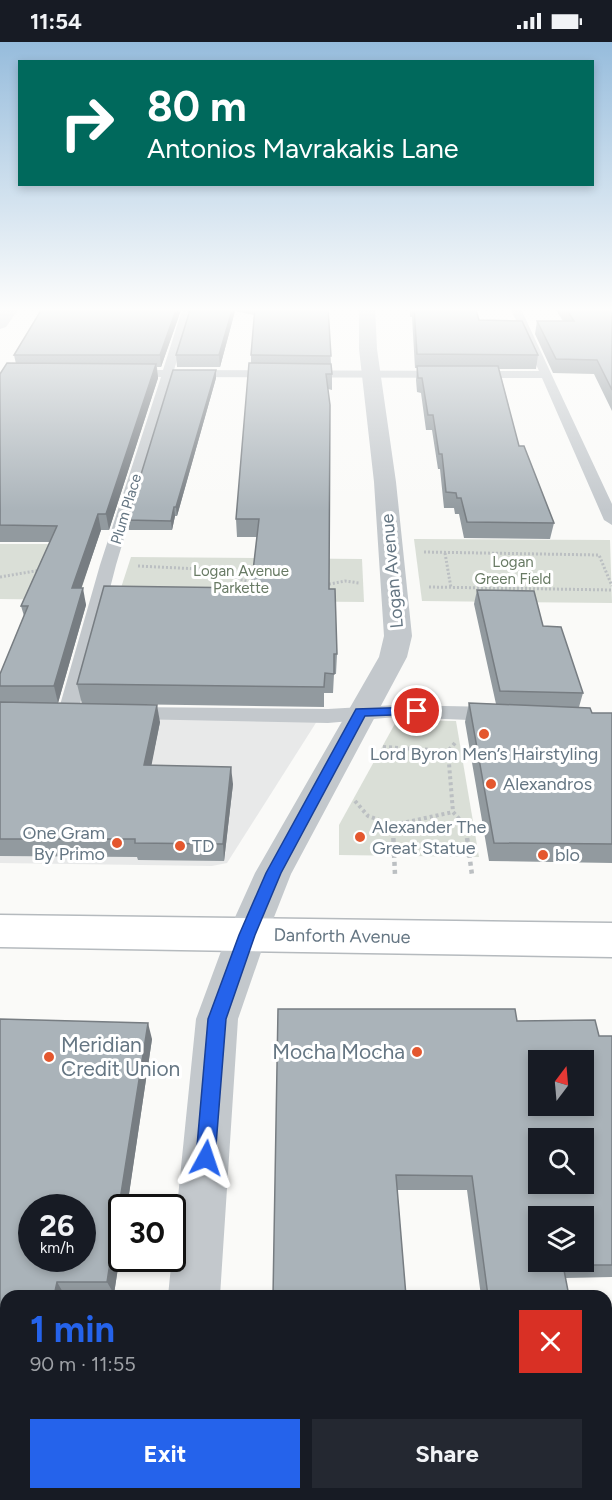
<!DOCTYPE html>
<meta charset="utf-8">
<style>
:root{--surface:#171b24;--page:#242831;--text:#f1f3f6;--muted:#9ea1a6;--accent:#2563eb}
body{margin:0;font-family:Figtree,sans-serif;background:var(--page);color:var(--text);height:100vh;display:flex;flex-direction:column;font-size:22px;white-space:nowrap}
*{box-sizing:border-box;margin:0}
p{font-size:20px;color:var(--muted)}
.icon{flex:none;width:33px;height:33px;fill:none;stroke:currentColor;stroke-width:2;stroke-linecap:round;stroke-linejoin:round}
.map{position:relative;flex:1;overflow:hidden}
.drawer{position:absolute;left:0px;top:1248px;width:612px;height:210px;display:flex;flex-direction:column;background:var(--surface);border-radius:18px 18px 0 0;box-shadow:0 3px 9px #0003}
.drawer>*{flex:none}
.top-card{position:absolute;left:18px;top:18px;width:576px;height:126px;border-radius:0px;box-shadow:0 3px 9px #0003;background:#00695c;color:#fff;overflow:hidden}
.needle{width:39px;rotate:16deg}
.controls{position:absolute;left:528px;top:1008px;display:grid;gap:12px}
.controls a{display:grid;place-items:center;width:66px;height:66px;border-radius:0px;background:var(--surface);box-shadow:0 3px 9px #0003;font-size:30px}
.speed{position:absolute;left:18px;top:1152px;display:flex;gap:12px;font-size:30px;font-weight:700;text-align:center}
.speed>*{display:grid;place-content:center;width:78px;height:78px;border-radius:50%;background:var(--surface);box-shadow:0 3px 9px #0003;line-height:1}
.speed small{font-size:15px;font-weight:400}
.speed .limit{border:3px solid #111;border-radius:9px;background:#fff;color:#111}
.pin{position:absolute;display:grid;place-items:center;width:51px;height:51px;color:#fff;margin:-26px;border:3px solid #fff;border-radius:50%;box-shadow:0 2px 6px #0007}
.me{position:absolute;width:66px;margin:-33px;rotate:5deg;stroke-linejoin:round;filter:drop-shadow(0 0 4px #0008)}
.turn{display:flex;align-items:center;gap:21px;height:126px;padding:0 30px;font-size:27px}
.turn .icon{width:78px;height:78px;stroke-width:2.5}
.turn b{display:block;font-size:42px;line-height:51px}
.round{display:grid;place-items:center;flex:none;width:63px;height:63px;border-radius:0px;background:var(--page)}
.overview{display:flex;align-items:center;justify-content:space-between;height:102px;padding:0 30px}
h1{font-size:36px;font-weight:700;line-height:45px;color:var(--accent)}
.button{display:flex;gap:12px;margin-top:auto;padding:12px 30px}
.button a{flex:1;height:69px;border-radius:0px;background:var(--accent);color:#fff;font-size:24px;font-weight:700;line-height:69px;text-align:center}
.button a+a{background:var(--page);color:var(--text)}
.status{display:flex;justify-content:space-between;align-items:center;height:42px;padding:0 30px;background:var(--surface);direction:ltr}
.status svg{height:16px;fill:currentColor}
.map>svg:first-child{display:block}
</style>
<div class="status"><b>11:54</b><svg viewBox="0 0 49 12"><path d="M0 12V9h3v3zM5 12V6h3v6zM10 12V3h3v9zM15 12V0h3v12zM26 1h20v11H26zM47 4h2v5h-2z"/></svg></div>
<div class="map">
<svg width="612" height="1458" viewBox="0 0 612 1458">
<rect width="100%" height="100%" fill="#fafaf8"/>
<path fill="#e8e9e9" d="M0 674 319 676 227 821 212 824 0 821Z"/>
<g fill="#dadfd7">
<path d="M414 497 610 498 612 561 422 559Z"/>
<path d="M0 502H96L78 558 0 557Z"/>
<path d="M131 515 362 517 364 560 117 558Z"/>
<path d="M397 678 456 679 479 815 339 813V783Z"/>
</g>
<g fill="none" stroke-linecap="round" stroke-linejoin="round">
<defs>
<path id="primary" d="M0 873 612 881V915L0 905Z"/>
</defs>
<use href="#primary" stroke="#b5babe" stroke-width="3"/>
<g stroke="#bbbfc2" stroke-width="3" stroke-dasharray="2 2" stroke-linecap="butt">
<path d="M424 510 599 513 612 544"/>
<path d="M445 511 451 546"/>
<path d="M138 524 199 527 255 541"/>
<path d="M0 535 41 528"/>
<path d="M325 543 345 539 359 541"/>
<path d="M429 545 612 548"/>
</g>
<g stroke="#bbbfc2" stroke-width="4" stroke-dasharray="3 3" stroke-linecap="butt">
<path d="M455 701 448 709 453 770 465 783 466 790"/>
<path d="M383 705 448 709"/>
<path d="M355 759 368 774 393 783 453 770"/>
<path d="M393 783V790"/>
</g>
<g stroke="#bbbfc2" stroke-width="4.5" stroke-dasharray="4 4" stroke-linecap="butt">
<path d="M393 788 395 833"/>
<path d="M466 788 472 833"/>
</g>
<g fill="#c3c8cc" fill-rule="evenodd">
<path d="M183 265H193L174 328 539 329 510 265H520L612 462V483L604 478 542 336 172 335 116 523 78 670 75 675 68 676 61 675 58 670 100 523 161 335 130 334 124 331 130 328H163Z"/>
<path d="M396 663 494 665 501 667 504 672 501 677 494 679 396 675 328 681 130 677 123 676 120 671 123 666 130 665 328 667Z"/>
<rect x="606" y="1329" width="6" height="36"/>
</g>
<g fill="#c3c8cc" fill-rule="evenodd">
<path d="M4 265H20L6 285 0 287V270Z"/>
<path d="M359 265H375L377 307 396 440 412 594 407 615 291 832 267 893 238 977 220 1254H168L196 977 227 893 255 831 379 615 384 594 374 440 359 307Z"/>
<rect x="144" y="1452" width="60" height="6"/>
</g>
<use href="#primary" fill="#fff" fill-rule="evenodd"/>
</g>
<g fill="#929a9f">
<path d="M182 265 161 325H157L158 336 109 488H101L81 546 86 563 58 661 82 662 77 642 251 546 257 495H237L236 477 251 321V313L254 273 235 269 220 325H177L176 313 191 265H328L331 322 332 332V348L328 347 329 547 337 612 336 632H334L333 651H324V665L117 662 160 680 151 723 233 742 224 819 138 818 137 815 0 814V632L24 574 21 564 50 500H0V332L16 322 14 313Z"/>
<path d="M410 265H475L479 278 538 313 536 327H499L519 404 554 481 550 497 464 496 459 472H455L454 466H444L440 427H438L432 388H426L421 351 417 350 416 338 417 326H415L412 275H410Z"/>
<path d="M554 265H612V369L594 332 553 331 535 292 537 279H563Z"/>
<path d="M216 328V336L177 474H175L172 488H129L127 478Z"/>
<path d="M477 548 583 651 579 665 592 671H612V821L489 819 465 680 469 661 496 662 474 562Z"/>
<path d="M0 977 152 997 114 1252H64V1254H6V1310L0 1303Z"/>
<path d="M517 979 599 994H612V1235L565 1236 569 1254H481L467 1148H397L273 1254Z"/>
<path d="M606 1358 612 1458H597L596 1452H606Z"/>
</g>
<g fill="#777d82">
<path d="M177 265H182L161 325 160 313Z"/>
<path d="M233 265H235V269L220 325 219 313Z"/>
<path d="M156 322 158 336 109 488 106 472Z"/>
<path d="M216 328V336L177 474 176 465Z"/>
<path d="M174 465 175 474 172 488 171 479Z"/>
<path d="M98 472 101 488 76 562 72 546Z"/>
<path d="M83 546 86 563 58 661 54 644Z"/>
<path d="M157 663 160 680 148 741 144 723Z"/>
<path d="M231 725 233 742 224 819 223 802Z"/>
<path d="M148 981 152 997 127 1166H122V1200L114 1252 107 1240Z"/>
<path d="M57 1240 64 1252V1254H54Z"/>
<path d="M4 1275 6 1277V1310L0 1303V1293Z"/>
<path d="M0 1308 6 1314V1322L0 1349Z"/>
</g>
<g fill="#aab3b9" stroke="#777d82" stroke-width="1.5" fill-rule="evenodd">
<path d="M43 265H177L160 313H14Z"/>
<path d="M191 265H233L219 313H176Z"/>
<path d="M255 265H328L331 314 251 313Z"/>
<path d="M414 265H475L479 278 522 279 538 313 417 312Z"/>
<path d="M565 265H612V348L597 318 556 317 537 279H574Z"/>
<path d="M7 321 156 322 106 472H98L72 546H83L54 644H0V632L28 564H21L57 484 0 483V332Z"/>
<path d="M249 321 331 322 332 332H326L330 363 329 547H335L337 612H334V632L325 631 324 645 77 642 104 544 251 546 259 477H236Z"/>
<path d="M417 324H498L519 404H524L554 481 467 480 461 456H457L456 451 446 450 442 412H439L433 373H428L422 336H418Z"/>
<path d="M173 328H216L176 465H174L171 479 127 478Z"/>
<path d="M477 548 534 549 543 584 561 585 583 651 500 649Z"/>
<path d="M0 660 157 663 144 723 231 725 223 802 135 801V797H0Z"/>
<path d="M469 661 590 666 592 671H612V802L494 801Z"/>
<path d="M278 967H515L517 979 595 978 599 994H612V1223H563L569 1254H488L472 1134 396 1133 406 1254H273ZM538 1018H584V1064H538ZM538 1096H584V1142H538ZM538 1174H584V1220H538Z"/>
<path d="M0 977 148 981 107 1240H57L54 1254H6V1275H4L0 1293ZM32 1166H82V1216H32Z"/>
<path d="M606 1358H612V1456L606 1426Z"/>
<rect x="299" y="1452" width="230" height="6"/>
</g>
<linearGradient id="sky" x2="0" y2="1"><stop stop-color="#96bcdc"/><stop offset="0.57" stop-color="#fdfdfc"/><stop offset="1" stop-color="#fdfdfc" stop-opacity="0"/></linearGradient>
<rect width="612" height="469" fill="url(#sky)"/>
<path fill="#2563eb" stroke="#184099" stroke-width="1.5" d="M417 665 423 669 421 672 365 674 281 831 255 893 226 977 215 1116 212 1123 206 1125 199 1123 196 1116 208 977 239 893 266 831 356 667Z"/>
<g fill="#e4572e" stroke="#fff" stroke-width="2">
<circle cx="484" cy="692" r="6"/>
<circle cx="491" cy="742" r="6"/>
<circle cx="360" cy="795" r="6"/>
<circle cx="117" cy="801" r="6"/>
<circle cx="180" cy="804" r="6"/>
<circle cx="543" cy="813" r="6"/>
<circle cx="417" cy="1010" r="6"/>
<circle cx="49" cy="1015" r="6"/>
</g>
<g text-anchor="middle" stroke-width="6" stroke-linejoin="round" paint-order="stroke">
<g font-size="15" fill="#657683" stroke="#fff">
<text transform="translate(126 467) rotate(-73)" y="5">Plum Place</text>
</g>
<g font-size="15" fill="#687a64" stroke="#fff">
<text x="513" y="525">Logan<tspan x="513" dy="17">Green Field</tspan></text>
<text x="241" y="534">Logan Avenue<tspan x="241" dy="17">Parkette</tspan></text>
</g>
<g font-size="18" fill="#657683" stroke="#fff">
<text transform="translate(392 529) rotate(-95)" y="6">Logan Avenue</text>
<text transform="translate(342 894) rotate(1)" y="6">Danforth Avenue</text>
</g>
<g font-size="18" fill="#657683" stroke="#fff" text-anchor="start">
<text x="484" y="718" text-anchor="middle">Lord Byron Men’s Hairstyling</text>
<text x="503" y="748">Alexandros</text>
<text x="372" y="791">Alexander The<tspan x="372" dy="21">Great Statue</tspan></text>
<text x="105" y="797" text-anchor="end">One Gram<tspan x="105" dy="21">By Primo</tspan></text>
<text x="192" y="810">TD</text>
<text x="555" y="819">blo</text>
</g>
<g font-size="21" fill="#657683" stroke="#fff" text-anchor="start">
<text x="61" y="1010">Meridian<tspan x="61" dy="24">Credit Union</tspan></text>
<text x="405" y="1017" text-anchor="end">Mocha Mocha</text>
</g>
</g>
</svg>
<div class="controls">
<a><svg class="needle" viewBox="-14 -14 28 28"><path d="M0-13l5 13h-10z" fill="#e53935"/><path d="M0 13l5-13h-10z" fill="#9ea1a6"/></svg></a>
<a><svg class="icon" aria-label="search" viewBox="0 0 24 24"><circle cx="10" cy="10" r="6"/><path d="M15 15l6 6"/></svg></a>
<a><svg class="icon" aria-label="layers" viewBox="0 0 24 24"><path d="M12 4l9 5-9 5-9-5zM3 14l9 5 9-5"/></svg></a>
</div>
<div class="speed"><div>26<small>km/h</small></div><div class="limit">30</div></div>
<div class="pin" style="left:417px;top:669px;background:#d93025"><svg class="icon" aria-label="arrive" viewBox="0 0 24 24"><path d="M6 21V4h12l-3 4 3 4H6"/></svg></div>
<svg class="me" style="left:206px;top:1116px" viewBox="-20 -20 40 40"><path d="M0-17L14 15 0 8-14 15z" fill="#2563eb" stroke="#fff" stroke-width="4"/></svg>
<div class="top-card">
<div class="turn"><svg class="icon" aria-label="right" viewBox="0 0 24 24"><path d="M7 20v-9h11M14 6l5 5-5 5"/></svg><div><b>80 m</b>Antonios Mavrakakis Lane</div></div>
</div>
<section class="drawer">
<div class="overview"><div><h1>1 min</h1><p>90 m · 11:55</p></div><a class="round" style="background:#d93025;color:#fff"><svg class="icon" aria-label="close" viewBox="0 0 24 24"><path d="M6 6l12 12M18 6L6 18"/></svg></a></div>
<div class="button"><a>Exit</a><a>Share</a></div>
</section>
</div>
